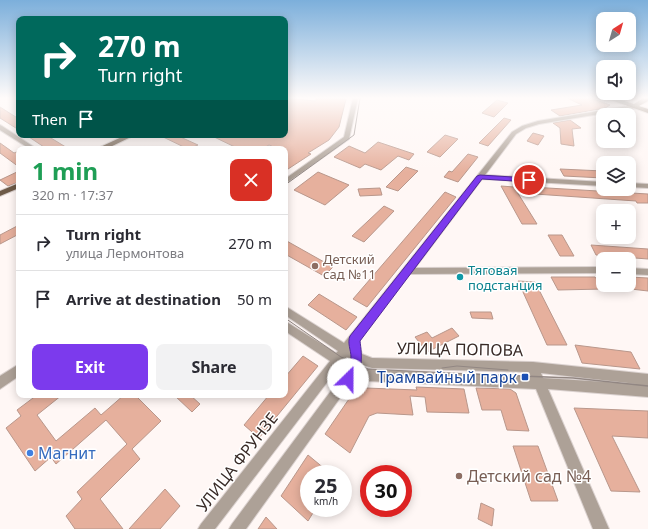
<!DOCTYPE html>
<meta charset="utf-8">
<style>
:root{--surface:#fff;--page:#f2f2f3;--text:#2b2b33;--muted:#7c7c81;--line:#e1e1e2;--accent:#7c3aed}
body{margin:0;font-family:"Noto Sans",sans-serif;background:var(--page);color:var(--text);height:100vh;display:flex;flex-direction:column;font-size:15px;white-space:nowrap}
*{box-sizing:border-box;margin:0}
p{font-size:13px;color:var(--muted)}
.icon{flex:none;width:22px;height:22px;fill:none;stroke:currentColor;stroke-width:2;stroke-linecap:round;stroke-linejoin:round}
.map{position:relative;flex:1;overflow:hidden}
.sheet{position:absolute;left:16px;top:146px;width:272px;height:252px;display:flex;flex-direction:column;background:var(--surface);border-radius:8px;box-shadow:0 2px 10px #0003}
.sheet>*{flex:none}
.hud{position:absolute;left:16px;top:16px;width:272px;height:122px;border-radius:8px;box-shadow:0 2px 10px #0003;background:#00695c;color:#fff;overflow:hidden}
.needle{width:26px;rotate:37deg}
.buttons{position:absolute;left:596px;top:12px;display:grid;gap:8px}
.buttons a{display:grid;place-items:center;width:40px;height:40px;border-radius:8px;background:var(--surface);box-shadow:0 2px 10px #0003;font-size:20px}
.speed{position:absolute;left:300px;top:465px;display:flex;gap:8px;font-size:20px;font-weight:700;text-align:center}
.speed>*{display:grid;place-content:center;width:52px;height:52px;border-radius:50%;background:var(--surface);box-shadow:0 2px 10px #0003;line-height:1}
.speed small{font-size:10px;font-weight:400}
.speed .limit{border:6px solid #d22;background:#fff;color:#111}
.pin{position:absolute;display:grid;place-items:center;width:34px;height:34px;color:#fff;margin:-17px;border:2px solid #fff;border-radius:50%;box-shadow:0 1px 4px #0007}
.me{position:absolute;width:44px;margin:-22px;rotate:23deg;stroke-linejoin:round;filter:drop-shadow(0 0 3px #0008)}
.turn{display:flex;align-items:center;gap:14px;height:84px;padding:0 16px;font-size:18px}
.turn .icon{width:52px;height:52px;stroke-width:2.5}
.turn b{display:block;font-size:28px;line-height:34px}
.then{display:flex;align-items:center;height:38px;padding:0 16px;background:#0003;gap:8px;font-size:15px}
.round{display:grid;place-items:center;flex:none;width:42px;height:42px;border-radius:8px;background:var(--page)}
.head{display:flex;align-items:center;justify-content:space-between;height:68px;padding:0 16px}
h1{font-size:24px;font-weight:700;line-height:30px;color:#1e9e55}
.primary-button{display:flex;gap:8px;margin-top:auto;padding:8px 16px}
.primary-button a{flex:1;height:46px;border-radius:8px;background:var(--accent);color:#fff;font-size:16px;font-weight:700;line-height:46px;text-align:center}
.primary-button a+a{background:var(--page);color:var(--text)}
ul{padding:0;list-style:none}
li{display:flex;align-items:center;gap:12px;height:56px;padding:0 16px;border-top:1px solid var(--line)}
li div{flex:1}
li b{display:block;font-size:15px}
li em{font-style:normal}
.map>svg:first-child{display:block}
</style>
<div class="map">
<svg width="648" height="529" viewBox="0 0 648 529">
<rect width="100%" height="100%" fill="#fff7f5"/>
<g fill="#e6b09d" stroke="#b9978b">
<path d="M285 98 316 101V98L346 99 339 127 329 140 308 153 311 154 285 171V149H278L269 145 262 149 237 148 210 135H285Z"/>
<path d="M567 98H590L610 105 605 108 560 116 551 110 582 105Z"/>
<path d="M497 100 508 103 494 117 482 113Z"/>
<path d="M0 107 19 119V130L0 118Z"/>
<path d="M504 118 511 120 488 146 479 143Z"/>
<path d="M570 120 581 128 572 129 574 146 561 144 560 128 553 123Z"/>
<path d="M533 133 544 136 538 145 527 141Z"/>
<path d="M26 135H46L69 149H47Z"/>
<path d="M159 135H176L198 145 188 149Z"/>
<path d="M445 135 458 139 440 157 427 152Z"/>
<path d="M378 142 414 154 409 160 398 156 381 170 365 164 360 168 334 157 349 146 365 153Z"/>
<path d="M0 143 14 153 19 151V167L0 153Z"/>
<path d="M468 154 478 157 458 182 444 177 449 171 452 172Z"/>
<path d="M406 167 418 171 398 191 386 187Z"/>
<path d="M560 169 603 171V178L564 176Z"/>
<path d="M19 171V182L8 186 0 180Z"/>
<path d="M318 172 349 185 325 205 294 190Z"/>
<path d="M501 186 514 187 537 224H522Z"/>
<path d="M531 187 648 194V203H637L636 201 535 194Z"/>
<path d="M380 188 382 195 360 196 358 189Z"/>
<path d="M445 192 456 197 367 307 353 299Z"/>
<path d="M384 206 394 211 364 242 352 236Z"/>
<path d="M19 225V234L0 244V235Z"/>
<path d="M548 235H562L574 256H560Z"/>
<path d="M285 240 333 267 324 276 285 254Z"/>
<path d="M591 245 648 249V259L596 255Z"/>
<path d="M551 277H595L604 289 558 290Z"/>
<path d="M629 277 648 278V291L631 289Z"/>
<path d="M518 281 535 282 567 345H547Z"/>
<path d="M319 294 357 317 346 330 308 305Z"/>
<path d="M470 312H491L493 319 472 318Z"/>
<path d="M452 328 459 336 427 352 415 337 427 332 432 338Z"/>
<path d="M575 345 631 352 640 369 582 363Z"/>
<path d="M303 356 318 366 259 438 244 425 269 395H285V377Z"/>
<path d="M416 387 464 389 469 413 427 412 425 397 410 396 413 415 377 413 369 416 350 453 325 434 351 396 366 388 417 390Z"/>
<path d="M476 388 510 389 516 393 529 431 507 430 501 410H482Z"/>
<path d="M37 395H62L37 415 56 441 95 408 101 415 124 395H135L161 421 132 449 140 459 100 499 123 529H75L66 516 82 499 77 492 127 444 106 420 56 464 51 457 35 471 6 428 21 416 17 410Z"/>
<path d="M174 395H190L200 404 192 412Z"/>
<path d="M574 408 648 411V438L612 436 640 492 611 491Z"/>
<path d="M513 446H538L558 501H531Z"/>
<path d="M308 455 331 474H309V508H316L308 521 281 496Z"/>
<path d="M165 489 180 506 160 529H129Z"/>
<path d="M481 503 494 509 492 526 478 519Z"/>
<path d="M266 517 277 529H258Z"/>
</g>
<g fill="none" stroke-linecap="round" stroke-linejoin="round">
<defs>
<g id="minor">
<path d="M353 98H358L349 139 285 184V179L344 137Z"/>
<path d="M634 105 637 107 636 108 539 124 526 128 516 134 485 175 603 182V186L482 179 415 268 603 267V273L409 274 354 347H360L362 354 372 358 533 362 648 374V397L548 389 609 529H593L536 389 366 381 355 377 246 529H229L232 524 345 372 338 368 215 529H198L201 524 330 361 285 331V321L336 353 338 351 285 315V306L344 343 512 132 522 126 538 121ZM347 357 350 359 349 362 345 359ZM360 364 372 368 529 372 531 377 366 369 359 368ZM541 373 637 384 543 378Z"/>
<path d="M0 125 2 126 37 149H30L0 130Z"/>
<path d="M629 183 648 184V188L629 187Z"/>
<path d="M629 268 648 269V275L629 274Z"/>
<path d="M19 364V376L0 389V376Z"/>
</g>
<g id="major">
<path d="M605 98H615L634 104 643 98H648V101L639 106 648 109V113Z"/>
<path d="M126 135H135L106 149H96Z"/>
<path d="M19 183V188L0 196V191Z"/>
</g>
</defs>
<use href="#minor" stroke="#dbd2d0" stroke-width="2"/>
<use href="#major" stroke="#dbd2d0" stroke-width="2"/>
<use href="#minor" fill="#ada197" fill-rule="evenodd"/>
<use href="#major" fill="#6e5a48" fill-rule="evenodd"/>
<g stroke="#928783" stroke-width="1">
<path d="M285 185 354 135 360 98"/>
<path d="M285 318 341 357 368 369 489 375"/>
<path d="M442 368 457 366 508 370"/>
</g>
<path stroke="#928783" stroke-width="1.5" d="M470 374 573 378 648 386"/>
</g>
<linearGradient id="sky" x2="0" y2="1"><stop stop-color="#7cafdb"/><stop offset="0.57" stop-color="#fffbfa"/><stop offset="1" stop-color="#fffbfa" stop-opacity="0"/></linearGradient>
<rect width="648" height="172" fill="url(#sky)"/>
<path fill="#7c3aed" stroke="#51269a" d="M480 175 529 178 532 180 529 182 482 179 360 341C362 355 364 378 348 384L344 383 342 379C345 371 351 366 351 357 351 350 347 343 350 336L477 176Z"/>
<g fill="#8d6e63" stroke="#fff" stroke-width="1.5">
<circle cx="315" cy="266" r="4"/>
<circle cx="459" cy="476" r="4"/>
</g>
<circle fill="#0f9aa8" stroke="#fff" stroke-width="1.5" cx="460" cy="277" r="4"/>
<rect fill="#1a4fb4" stroke="#fff" stroke-width="1.5" x="521" y="373" width="8" height="8" rx="2"/>
<circle fill="#3f7fe0" stroke="#fff" stroke-width="1.5" cx="30" cy="453" r="4"/>
<g text-anchor="middle" stroke-width="3" stroke-linejoin="round" paint-order="stroke">
<g font-size="13" fill="#785e54" stroke="#fff" text-anchor="start">
<text x="323" y="264">Детский<tspan x="323" dy="15">сад №11</tspan></text>
</g>
<g font-size="13" fill="#0d838f" stroke="#fff" text-anchor="start">
<text x="468" y="275">Тяговая<tspan x="468" dy="15">подстанция</tspan></text>
</g>
<g font-size="16" fill="#382a26" stroke="#fff">
<text transform="translate(460 349) rotate(1)" y="6">УЛИЦА ПОПОВА</text>
<text transform="translate(237 462) rotate(-52)" y="6">УЛИЦА ФРУНЗЕ</text>
</g>
<g font-size="16" fill="#164399" stroke="#fff" text-anchor="end">
<text x="517" y="383">Трамвайный парк</text>
</g>
<g font-size="16" fill="#366cbe" stroke="#fff" text-anchor="start">
<text x="38" y="459">Магнит</text>
</g>
<g font-size="16" fill="#785e54" stroke="#fff" text-anchor="start">
<text x="467" y="482">Детский сад №4</text>
</g>
</g>
</svg>
<div class="buttons">
<a><svg class="needle" viewBox="-14 -14 28 28"><path d="M0-13l5 13h-10z" fill="#e53935"/><path d="M0 13l5-13h-10z" fill="#7c7c81"/></svg></a>
<a><svg class="icon" aria-label="sound" viewBox="0 0 24 24"><path d="M4 9h4l5-4v14l-5-4H4zM17 9q2 3 0 6"/></svg></a>
<a><svg class="icon" aria-label="search" viewBox="0 0 24 24"><circle cx="10" cy="10" r="6"/><path d="M15 15l6 6"/></svg></a>
<a><svg class="icon" aria-label="layers" viewBox="0 0 24 24"><path d="M12 4l9 5-9 5-9-5zM3 14l9 5 9-5"/></svg></a>
<a>+</a>
<a>−</a>
</div>
<div class="speed"><div>25<small>km/h</small></div><div class="limit">30</div></div>
<div class="pin" style="left:529px;top:180px;background:#d93025"><svg class="icon" aria-label="arrive" viewBox="0 0 24 24"><path d="M6 21V4h12l-3 4 3 4H6"/></svg></div>
<svg class="me" style="left:348px;top:379px" viewBox="-20 -20 40 40"><circle r="19" fill="#fff"/><path d="M0-13L10 11 0 6-10 11z" fill="#7c3aed"/></svg>
<div class="hud">
<div class="turn"><svg class="icon" aria-label="right" viewBox="0 0 24 24"><path d="M7 20v-9h11M14 6l5 5-5 5"/></svg><div><b>270 m</b>Turn right</div></div>
<div class="then">Then<svg class="icon" aria-label="arrive" viewBox="0 0 24 24"><path d="M6 21V4h12l-3 4 3 4H6"/></svg></div>
</div>
<section class="sheet">
<div class="head"><div><h1>1 min</h1><p>320 m · 17:37</p></div><a class="round" style="background:#d93025;color:#fff"><svg class="icon" aria-label="close" viewBox="0 0 24 24"><path d="M6 6l12 12M18 6L6 18"/></svg></a></div>
<ul>
<li><svg class="icon" aria-label="right" viewBox="0 0 24 24"><path d="M7 20v-9h11M14 6l5 5-5 5"/></svg><div><b>Turn right</b><p>улица Лермонтова</p></div><em>270 m</em></li>
<li><svg class="icon" aria-label="arrive" viewBox="0 0 24 24"><path d="M6 21V4h12l-3 4 3 4H6"/></svg><div><b>Arrive at destination</b></div><em>50 m</em></li>
</ul>
<div class="primary-button"><a>Exit</a><a>Share</a></div>
</section>
</div>
